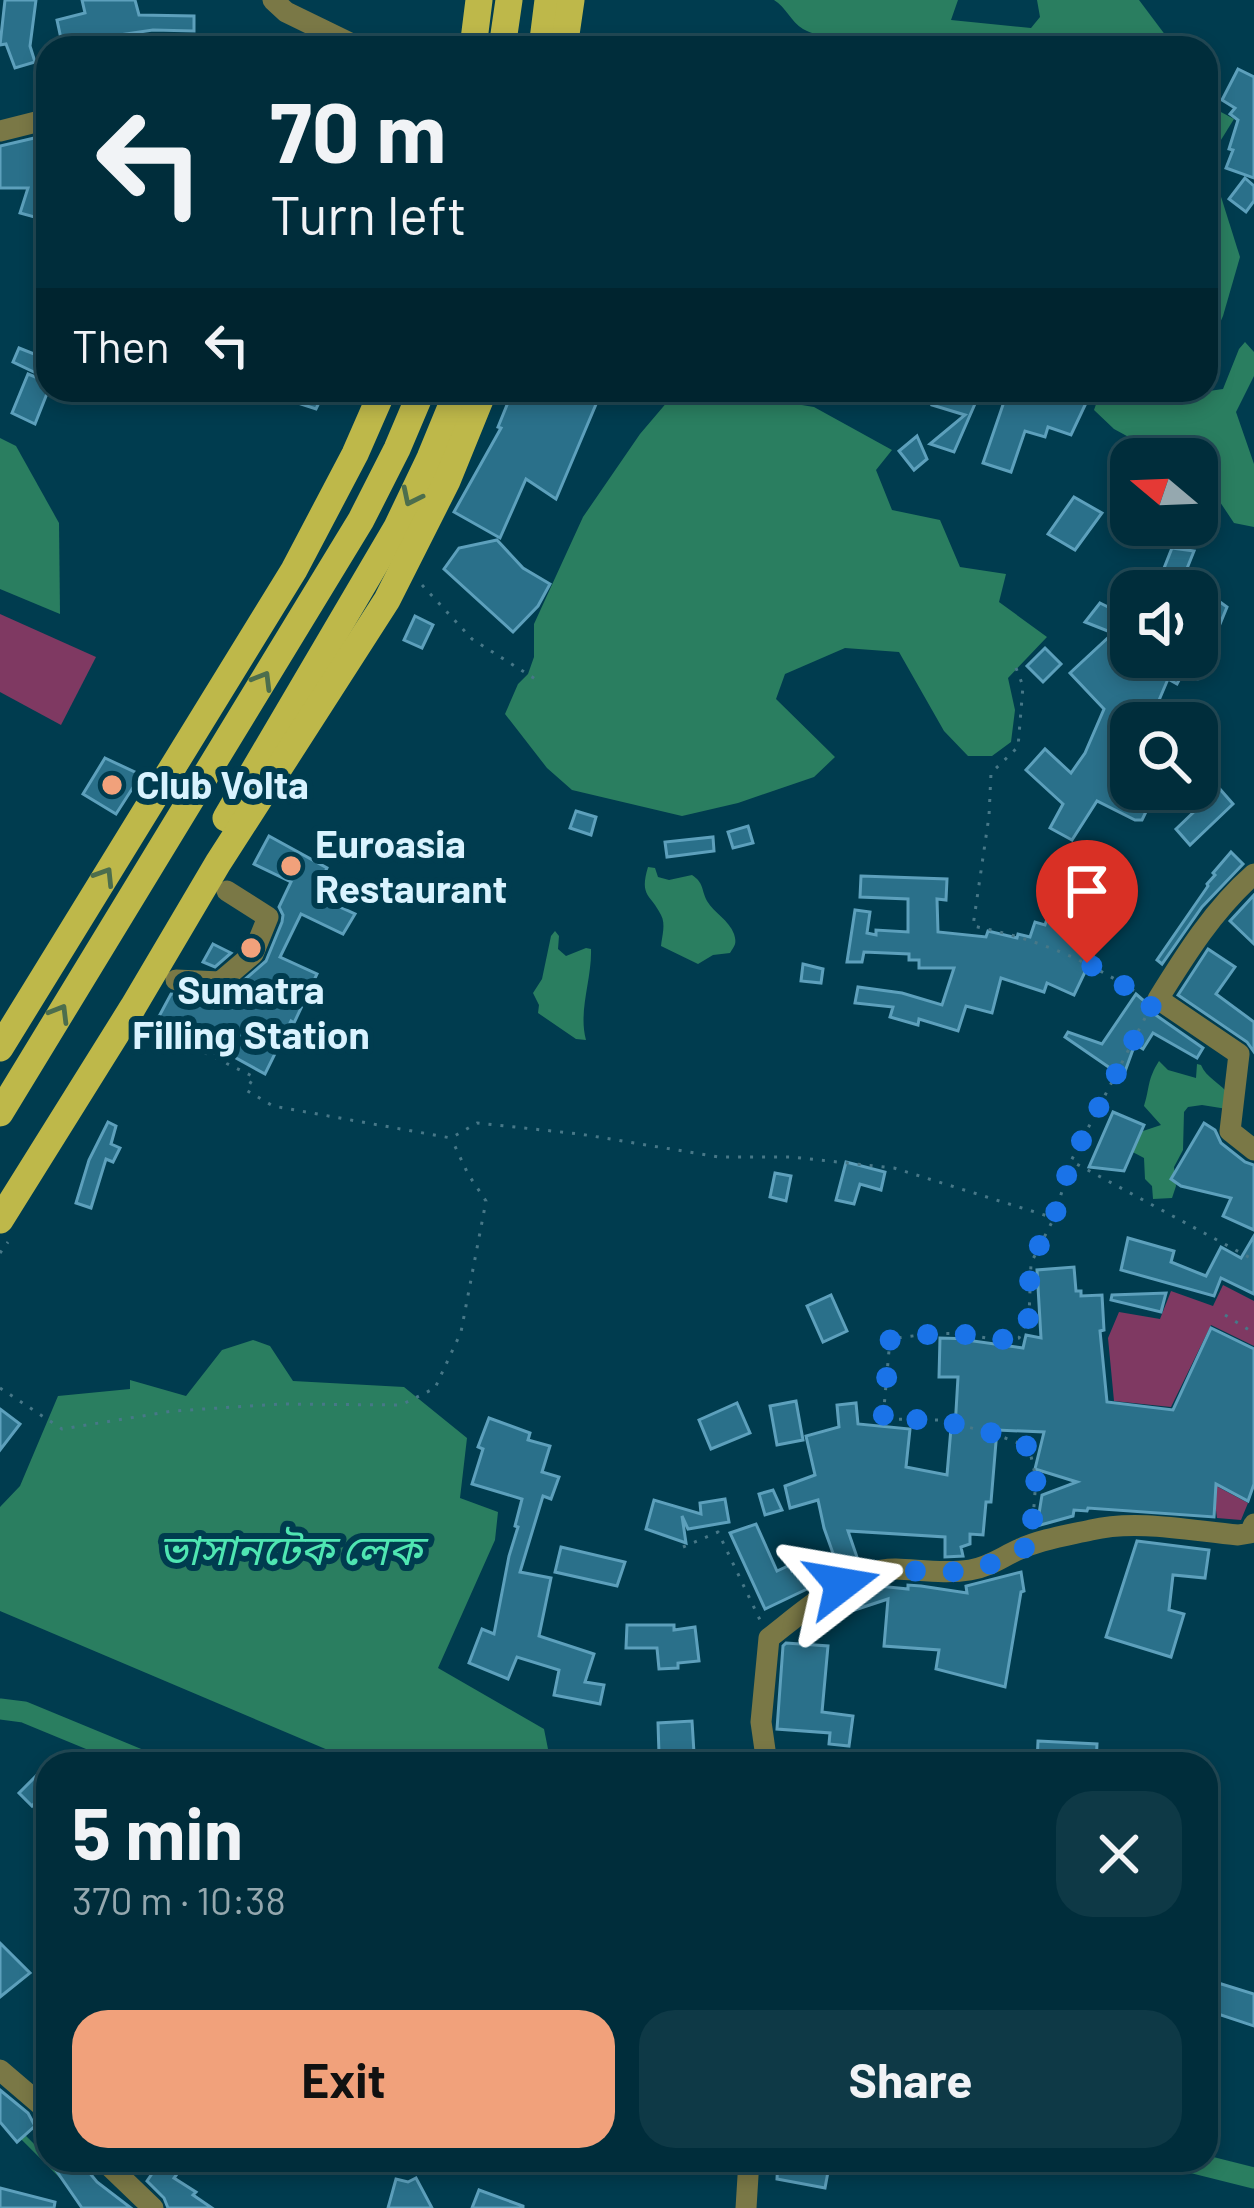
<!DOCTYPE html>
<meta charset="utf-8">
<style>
:root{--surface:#002d3b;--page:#0e3946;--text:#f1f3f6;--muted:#95a8af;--line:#224955;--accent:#f1a17b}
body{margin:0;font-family:Barlow,"Noto Sans Bengali",sans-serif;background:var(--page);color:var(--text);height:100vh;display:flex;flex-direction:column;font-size:45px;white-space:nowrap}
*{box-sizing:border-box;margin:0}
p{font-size:39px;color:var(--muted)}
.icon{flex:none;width:66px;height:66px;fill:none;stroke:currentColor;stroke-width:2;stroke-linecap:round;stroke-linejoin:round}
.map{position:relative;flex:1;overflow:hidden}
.panel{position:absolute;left:36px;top:1752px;width:1182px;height:420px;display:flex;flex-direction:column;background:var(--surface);border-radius:36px;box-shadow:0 6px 18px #0003,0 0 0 3px var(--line)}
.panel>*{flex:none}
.hud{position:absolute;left:36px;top:36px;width:1182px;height:366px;border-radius:36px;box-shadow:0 6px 18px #0003,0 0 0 3px var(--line);background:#002d3b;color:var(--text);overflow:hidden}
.needle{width:78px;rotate:289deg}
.controls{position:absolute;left:1110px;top:438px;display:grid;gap:24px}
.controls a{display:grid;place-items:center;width:108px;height:108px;border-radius:24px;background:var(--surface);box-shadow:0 6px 18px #0003,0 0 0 3px var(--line);font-size:60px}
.pin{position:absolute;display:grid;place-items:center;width:102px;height:102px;color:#fff;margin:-123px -51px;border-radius:50% 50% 50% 0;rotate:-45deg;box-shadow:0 0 12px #0007}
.pin .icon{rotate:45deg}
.me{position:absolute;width:132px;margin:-66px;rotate:76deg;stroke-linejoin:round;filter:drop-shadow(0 0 9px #0008)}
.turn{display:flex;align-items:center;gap:42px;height:252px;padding:0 36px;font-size:54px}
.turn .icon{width:156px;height:156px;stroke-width:2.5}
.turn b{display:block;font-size:84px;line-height:102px}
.then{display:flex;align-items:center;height:114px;padding:0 36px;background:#0003;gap:24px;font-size:45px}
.round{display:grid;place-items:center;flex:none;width:126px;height:126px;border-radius:36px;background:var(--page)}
.head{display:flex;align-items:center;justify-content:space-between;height:204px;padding:0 36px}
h1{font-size:72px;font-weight:700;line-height:90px}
.button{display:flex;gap:24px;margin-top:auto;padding:24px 36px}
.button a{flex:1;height:138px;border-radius:36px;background:var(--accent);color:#111;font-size:48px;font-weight:700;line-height:138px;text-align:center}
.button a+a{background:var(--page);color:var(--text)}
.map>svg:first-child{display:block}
</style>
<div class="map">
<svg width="1254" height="2208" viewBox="0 0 1254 2208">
<rect width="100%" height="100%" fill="#003c4f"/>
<g fill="#7f3962">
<path d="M0 614 96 657 61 725 0 692Z"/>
<path d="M1223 1285 1254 1301V1346L1211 1325 1171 1407 1114 1401 1108 1338 1119 1312 1160 1319 1171 1291 1213 1306Z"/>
<path d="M1254 1428 1218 1487 1248 1503 1241 1520 1217 1518 1213 1487Z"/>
</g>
<g fill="#2a7e60">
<path d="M774 0H958L951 20 1031 28 1040 17 1037 0H1139L1175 48H860C844 33 821 40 803 29 791 22 786 7 774 0Z"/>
<path d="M1206 104 1234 119 1206 164Z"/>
<path d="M1206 174 1217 184 1240 257 1223 316 1206 355Z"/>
<path d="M1245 342 1254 352V376L1236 412 1254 464V527L1234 523 1216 496 1197 487V459H1169L1114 429 1094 410 1101 390H1206V387L1209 391 1223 389 1239 349Z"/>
<path d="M674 394 752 397 814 407 892 450 876 470 892 510 940 520 960 567 1006 574 999 602 1047 637 1008 678 1015 710 1011 742 992 756H968L944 731 899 652 845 648 785 674 776 699 835 757 814 777 738 803 682 816 572 790 547 768 505 714 518 684 528 674 534 657V624L583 517 640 434Z"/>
<path d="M0 438 16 446 59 523 60 614 0 589Z"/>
<path d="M648 867 655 868 658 877 669 880 692 875C704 883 701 889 707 901 714 913 729 920 734 934 737 944 735 945 730 953L713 955 698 964 661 946C662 936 666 924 661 915 651 894 639 897 648 867Z"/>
<path d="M555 931 559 936 558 949 566 956 586 948 591 949C592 979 578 1011 586 1040L576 1039 538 1013 539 1005 533 993 542 979 551 936Z"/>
<path d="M1159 1061 1168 1070 1196 1078 1197 1064 1201 1065C1206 1078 1221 1083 1230 1096L1227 1109 1202 1105 1188 1107 1184 1112 1183 1150 1174 1167 1176 1186 1172 1198 1153 1199 1152 1186 1145 1179 1144 1158 1127 1149 1131 1135 1161 1125 1144 1106C1150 1087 1147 1080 1159 1061Z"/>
<path d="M253 1340 270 1346 293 1381 404 1387 467 1438 460 1498 498 1512 495 1540 438 1668 544 1729 551 1764H361L0 1611V1507L20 1486 58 1396 130 1389V1380L186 1396 222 1350Z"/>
</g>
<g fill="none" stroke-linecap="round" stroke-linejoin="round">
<path stroke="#2a7e60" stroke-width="6" d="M17 2131 63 2177"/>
<g stroke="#2a7e60" stroke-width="21">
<path d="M0 1709 24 1712 150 1764"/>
<path d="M1182 2160 1254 2178"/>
</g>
</g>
<g fill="#2a708a" stroke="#5da0bc" stroke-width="3">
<path d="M5 0H36L30 46 35 62 15 68 6 44 0 45Z"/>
<path d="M82 0H135L139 15 194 16V31L153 30 119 35 120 48H63L57 20 85 13Z"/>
<path d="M1238 69 1254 77V178L1226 168 1233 150 1229 149 1238 120 1230 114 1235 108 1222 100Z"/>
<path d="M43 136 41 188H35L46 191 38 218 20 213 28 188H0V146Z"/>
<path d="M1245 178 1254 186V201L1246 212 1229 199Z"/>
<path d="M19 348 42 357 36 373 13 362Z"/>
<path d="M28 374 48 382V391L35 424 12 413Z"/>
<path d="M268 390H325L316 409 267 393Z"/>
<path d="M513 390H602L556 499 526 479 500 538 454 512 501 428 498 427Z"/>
<path d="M937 390H981L954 452 930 444 965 415 932 405Z"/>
<path d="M1008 390 1043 401 1048 390H1063L1086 403 1071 435 1048 427 1045 437 1025 431 1011 472 983 463Z"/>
<path d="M917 436 927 459 914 470 899 451Z"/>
<path d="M1074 497 1102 513 1075 550 1048 534Z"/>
<path d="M497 540 523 568 550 584 538 606 513 632 444 569 459 548Z"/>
<path d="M1172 548 1194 551 1184 576 1227 607 1197 680V591H1155Z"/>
<path d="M1100 603 1124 615 1122 620 1125 621 1131 615V657H1167L1186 667 1177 684 1168 679 1151 719 1131 711V789H1157L1142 820H1135L1097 801 1072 840 1050 828 1063 804 1026 770 1045 749 1071 773 1085 753 1104 709 1070 673 1113 633 1085 622Z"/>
<path d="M415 616 433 625 422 648 404 640Z"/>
<path d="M1045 648 1061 664 1043 682 1027 666Z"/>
<path d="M105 758 141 775 116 814 83 794Z"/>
<path d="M1219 788 1233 804 1190 845 1176 829Z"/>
<path d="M576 811 596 817 591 835 570 828Z"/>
<path d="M748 826 753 843 733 848 728 832Z"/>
<path d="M269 836 327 868 314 895 355 914 343 934 301 914 280 957 317 974 294 1023 291 1021 265 1074 225 1052 222 1057 156 1022 171 994 182 995 192 1001 194 997 204 1001 206 996 228 994 266 961 282 922 283 915 279 907 291 882 254 864Z"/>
<path d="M713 837 714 851 667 857 665 842Z"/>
<path d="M1231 852 1243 864 1202 907 1162 964 1157 960 1208 886 1207 884 1215 875 1213 873Z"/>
<path d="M861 876 947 879 946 900 937 899 938 932 986 937 988 931 1017 938 1018 934 1030 937 1035 922 1045 925 1054 898 1078 906 1068 935 1098 945 1074 995 1047 983 1044 992 1001 978 992 1013 966 1006 958 1031 919 1019 918 1025 890 1017 893 1007 855 1003 858 987 902 993 942 1005 954 968H919V960H909V954L864 952 862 962H847L855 910 870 912 867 933 876 935V930L908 932V899L860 897Z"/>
<path d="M1254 895V944L1230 921Z"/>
<path d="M213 944 231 953 215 967 203 962Z"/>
<path d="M1208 949 1235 967 1216 994 1254 1022V1052L1247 1042 1178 995Z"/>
<path d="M803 964 823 969 821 983 801 981Z"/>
<path d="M1136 994 1143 1000 1150 1011 1203 1048 1197 1058 1153 1033 1143 1049 1135 1044 1123 1077 1065 1037 1068 1032 1102 1044Z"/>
<path d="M1113 1112 1144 1125 1124 1171 1089 1167Z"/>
<path d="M108 1122 116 1126 111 1144 120 1148 113 1162 106 1159 91 1208 76 1203 89 1160Z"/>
<path d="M1204 1123 1215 1130 1221 1143 1245 1162 1254 1165V1230L1223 1216 1231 1198 1181 1186 1171 1179Z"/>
<path d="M846 1162 885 1172 881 1190 860 1184 854 1204 836 1200Z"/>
<path d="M775 1173 791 1176 786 1201 770 1197Z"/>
<path d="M1254 1236V1294L1221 1278 1214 1296 1121 1270 1128 1238 1174 1251 1171 1262 1206 1276 1221 1247 1241 1258Z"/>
<path d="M1074 1267 1076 1291H1081V1296L1102 1295 1104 1330 1100 1331 1107 1402 1173 1410 1211 1328 1254 1349V1484L1248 1501 1216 1484 1214 1517 1088 1508 1087 1511 1074 1510 1073 1516 1037 1526 1042 1495 1077 1482 1035 1469 1044 1432 997 1430 991 1502H986L983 1535 970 1534V1544L961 1547 963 1556 945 1557V1537L848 1531 858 1560H835V1572L807 1589 765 1609 730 1533 756 1524 777 1571 790 1565 792 1571 834 1556 824 1528 818 1500 790 1508 785 1486 815 1475 806 1436 839 1427 837 1405 856 1403 858 1424 910 1429 906 1467 947 1475 951 1428H955L958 1377H939L940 1338 973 1339V1341L1023 1348 1026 1335 1041 1338 1037 1270Z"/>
<path d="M1166 1293 1161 1312 1111 1300 1112 1295Z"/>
<path d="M831 1295 847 1331 823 1342 807 1306Z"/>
<path d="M796 1401 803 1440 777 1445 770 1406Z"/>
<path d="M737 1403 750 1433 711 1449 699 1420Z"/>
<path d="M0 1409 20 1424 0 1450Z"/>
<path d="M489 1418 530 1433 528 1440 550 1446 542 1472 559 1477 551 1499 543 1496 520 1572 551 1578 539 1636 594 1654 585 1682 604 1685 600 1704 554 1695 559 1670 517 1657 508 1679 469 1663 482 1629 494 1634 509 1556 518 1527 515 1526 522 1499 472 1484 483 1449 478 1447Z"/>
<path d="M773 1490 782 1510 765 1515 759 1494Z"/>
<path d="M725 1499 729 1522 688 1529 682 1516 686 1543 646 1529 654 1500 701 1514 700 1503Z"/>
<path d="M1137 1541 1209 1550 1205 1578 1173 1575 1169 1610 1184 1614 1171 1657 1106 1637Z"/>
<path d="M561 1547 625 1562 617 1586 555 1572Z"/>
<path d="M1021 1572 1024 1591 1021 1592 1005 1687 936 1669 939 1650 884 1646 888 1599 827 1619 826 1616 853 1596 879 1586 908 1589V1585L921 1586 967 1593 966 1586Z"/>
<path d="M627 1625H674V1630L695 1627 699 1661 678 1663V1668L659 1669 657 1648H626Z"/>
<path d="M786 1643 828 1646 822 1712 853 1716 849 1746 829 1744 830 1733 777 1729 783 1646Z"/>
<path d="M692 1721 694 1753 659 1754 658 1723Z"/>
<path d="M1038 1741 1097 1744 1096 1764H1037Z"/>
<path d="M48 1764V1788L32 1806 19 1793Z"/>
<path d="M0 1943 30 1973 0 1997Z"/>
<path d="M1215 1982 1254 1994V2026L1206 2010Z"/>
<path d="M0 2090 28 2113 35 2126 17 2142 0 2122Z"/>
<path d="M49 2160H79L97 2182 131 2208H82Z"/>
<path d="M778 2160H798V2165L828 2172 825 2188 777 2179Z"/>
<path d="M160 2162 177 2174 174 2178 196 2192 193 2195 212 2208H168L164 2198 147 2181Z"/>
<path d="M416 2178 432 2208H388L396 2179 408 2182Z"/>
<path d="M0 2188 55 2202 54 2208H0Z"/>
<path d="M479 2190 523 2206V2208H472Z"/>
</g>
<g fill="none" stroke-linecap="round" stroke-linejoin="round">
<g stroke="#477888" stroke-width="3" stroke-dasharray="3 9" stroke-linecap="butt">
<path d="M422 585 472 639 540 682"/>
<path d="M1016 668 1023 686 1018 747 991 773 989 816 973 926C1037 939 1083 958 1139 994"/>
<path d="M1145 1018 1071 1161 1254 1260"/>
<path d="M151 1026 254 1077 246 1090 273 1106 451 1138 477 1123 580 1134 719 1157H791L894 1168 1054 1218 1071 1161"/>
<path d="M0 1253 8 1242"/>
<path d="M1225 1315 1254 1333"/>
<path d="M0 1388 62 1429 173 1411 281 1404 401 1405 435 1388 461 1332 486 1201 468 1174 452 1140"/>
<path d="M1033 1519 1036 1479 1029 1447 992 1433 939 1420 883 1419 890 1339C913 1336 936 1332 960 1334 980 1336 999 1342 1019 1338L1029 1317 1031 1263 1054 1218"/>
<path d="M683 1547 718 1532 760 1620"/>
</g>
<g stroke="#7a7846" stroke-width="21">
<path d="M273 0 286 12 360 48"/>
<path d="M0 131 48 119"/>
<path d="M1254 874C1214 909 1186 954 1158 999L1239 1054 1230 1131 1254 1150"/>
<path d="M176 980 220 982 253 954 268 917 227 891"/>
<path d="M767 1764 761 1722 769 1638C804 1611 850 1568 896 1569 921 1570 946 1574 970 1570 990 1567 1003 1556 1020 1549 1041 1539 1069 1535 1091 1530 1137 1519 1192 1531 1238 1535L1250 1533 1254 1524"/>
<path d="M0 2070 48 2111"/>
<path d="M103 2160 153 2208"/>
<path d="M746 2208 749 2160"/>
</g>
<g stroke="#beb84a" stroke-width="27">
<path d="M473 48 479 0"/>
<path d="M502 48 509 0"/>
<path d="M542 48 548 0"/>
<path d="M564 48 571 0"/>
<path d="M226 818 397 527 430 458 458 390"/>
<path d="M0 1048 294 570 355 454 383 390"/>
<path d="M0 1113 361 520 397 449 422 390"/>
<path d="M0 1220 133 1007 218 863 387 600 447 481 484 390"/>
</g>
</g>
<defs><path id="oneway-chevron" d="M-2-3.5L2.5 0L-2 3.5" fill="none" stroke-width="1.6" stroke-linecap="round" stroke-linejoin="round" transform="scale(3)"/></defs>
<g stroke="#4c6e4d">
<use href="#oneway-chevron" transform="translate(411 497) rotate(116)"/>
<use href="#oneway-chevron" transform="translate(263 680) rotate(-59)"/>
<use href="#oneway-chevron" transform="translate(105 876) rotate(-58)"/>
<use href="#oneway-chevron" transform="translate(60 1013) rotate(-59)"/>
</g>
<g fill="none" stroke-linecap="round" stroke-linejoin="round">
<path stroke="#1a73e8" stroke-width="21" stroke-dasharray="0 37.8" d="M842 1584C890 1562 916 1575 965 1571 992 1568 1011 1551 1036 1544L1032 1526 1036 1479 1029 1447 992 1433 939 1420 883 1419 890 1340C913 1336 936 1332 960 1334 980 1336 999 1342 1019 1338L1029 1317 1030 1263 1054 1218 1071 1161 1153 1003 1087 963"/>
</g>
<g fill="#f1a17b" stroke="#003c4f" stroke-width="4.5">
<circle cx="112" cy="785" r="12"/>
<circle cx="291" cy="866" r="12"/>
<circle cx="251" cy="948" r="12"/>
</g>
<g text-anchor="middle" stroke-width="12" stroke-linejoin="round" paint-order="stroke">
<g font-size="39" font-weight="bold" fill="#d9f3ff" stroke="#003c4f" text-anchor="start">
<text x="136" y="799">Club Volta</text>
<text x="315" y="858">Euroasia<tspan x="315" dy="45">Restaurant</tspan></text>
<text x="251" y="1004" text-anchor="middle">Sumatra<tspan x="251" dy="45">Filling Station</tspan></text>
</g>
<g font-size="42" font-style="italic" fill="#4fe6b2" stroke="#003c4f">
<text x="290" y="1565">ভাসানটেক লেক</text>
</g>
</g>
</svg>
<div class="controls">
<a><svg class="needle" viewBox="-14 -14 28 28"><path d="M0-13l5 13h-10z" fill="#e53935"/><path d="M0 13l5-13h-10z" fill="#95a8af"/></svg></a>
<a><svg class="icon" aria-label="sound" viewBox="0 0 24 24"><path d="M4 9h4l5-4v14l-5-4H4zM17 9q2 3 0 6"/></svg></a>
<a><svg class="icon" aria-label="search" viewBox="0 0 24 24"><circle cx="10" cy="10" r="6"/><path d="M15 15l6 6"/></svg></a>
</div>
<div class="pin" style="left:1087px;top:963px;background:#d93025"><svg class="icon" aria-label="arrive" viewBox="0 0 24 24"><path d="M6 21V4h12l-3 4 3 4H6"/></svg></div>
<svg class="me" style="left:842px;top:1584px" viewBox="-20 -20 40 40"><path d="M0-17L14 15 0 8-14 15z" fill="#1a73e8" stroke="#fff" stroke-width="4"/></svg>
<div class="hud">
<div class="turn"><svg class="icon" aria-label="left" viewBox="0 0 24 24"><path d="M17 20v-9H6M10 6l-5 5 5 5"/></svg><div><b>70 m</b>Turn left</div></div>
<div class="then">Then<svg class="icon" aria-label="left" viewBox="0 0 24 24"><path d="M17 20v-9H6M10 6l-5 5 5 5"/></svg></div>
</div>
<section class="panel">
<div class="head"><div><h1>5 min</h1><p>370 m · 10:38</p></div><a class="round"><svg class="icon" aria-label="close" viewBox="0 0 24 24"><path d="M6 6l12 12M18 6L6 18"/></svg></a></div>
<div class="button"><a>Exit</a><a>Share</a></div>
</section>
</div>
